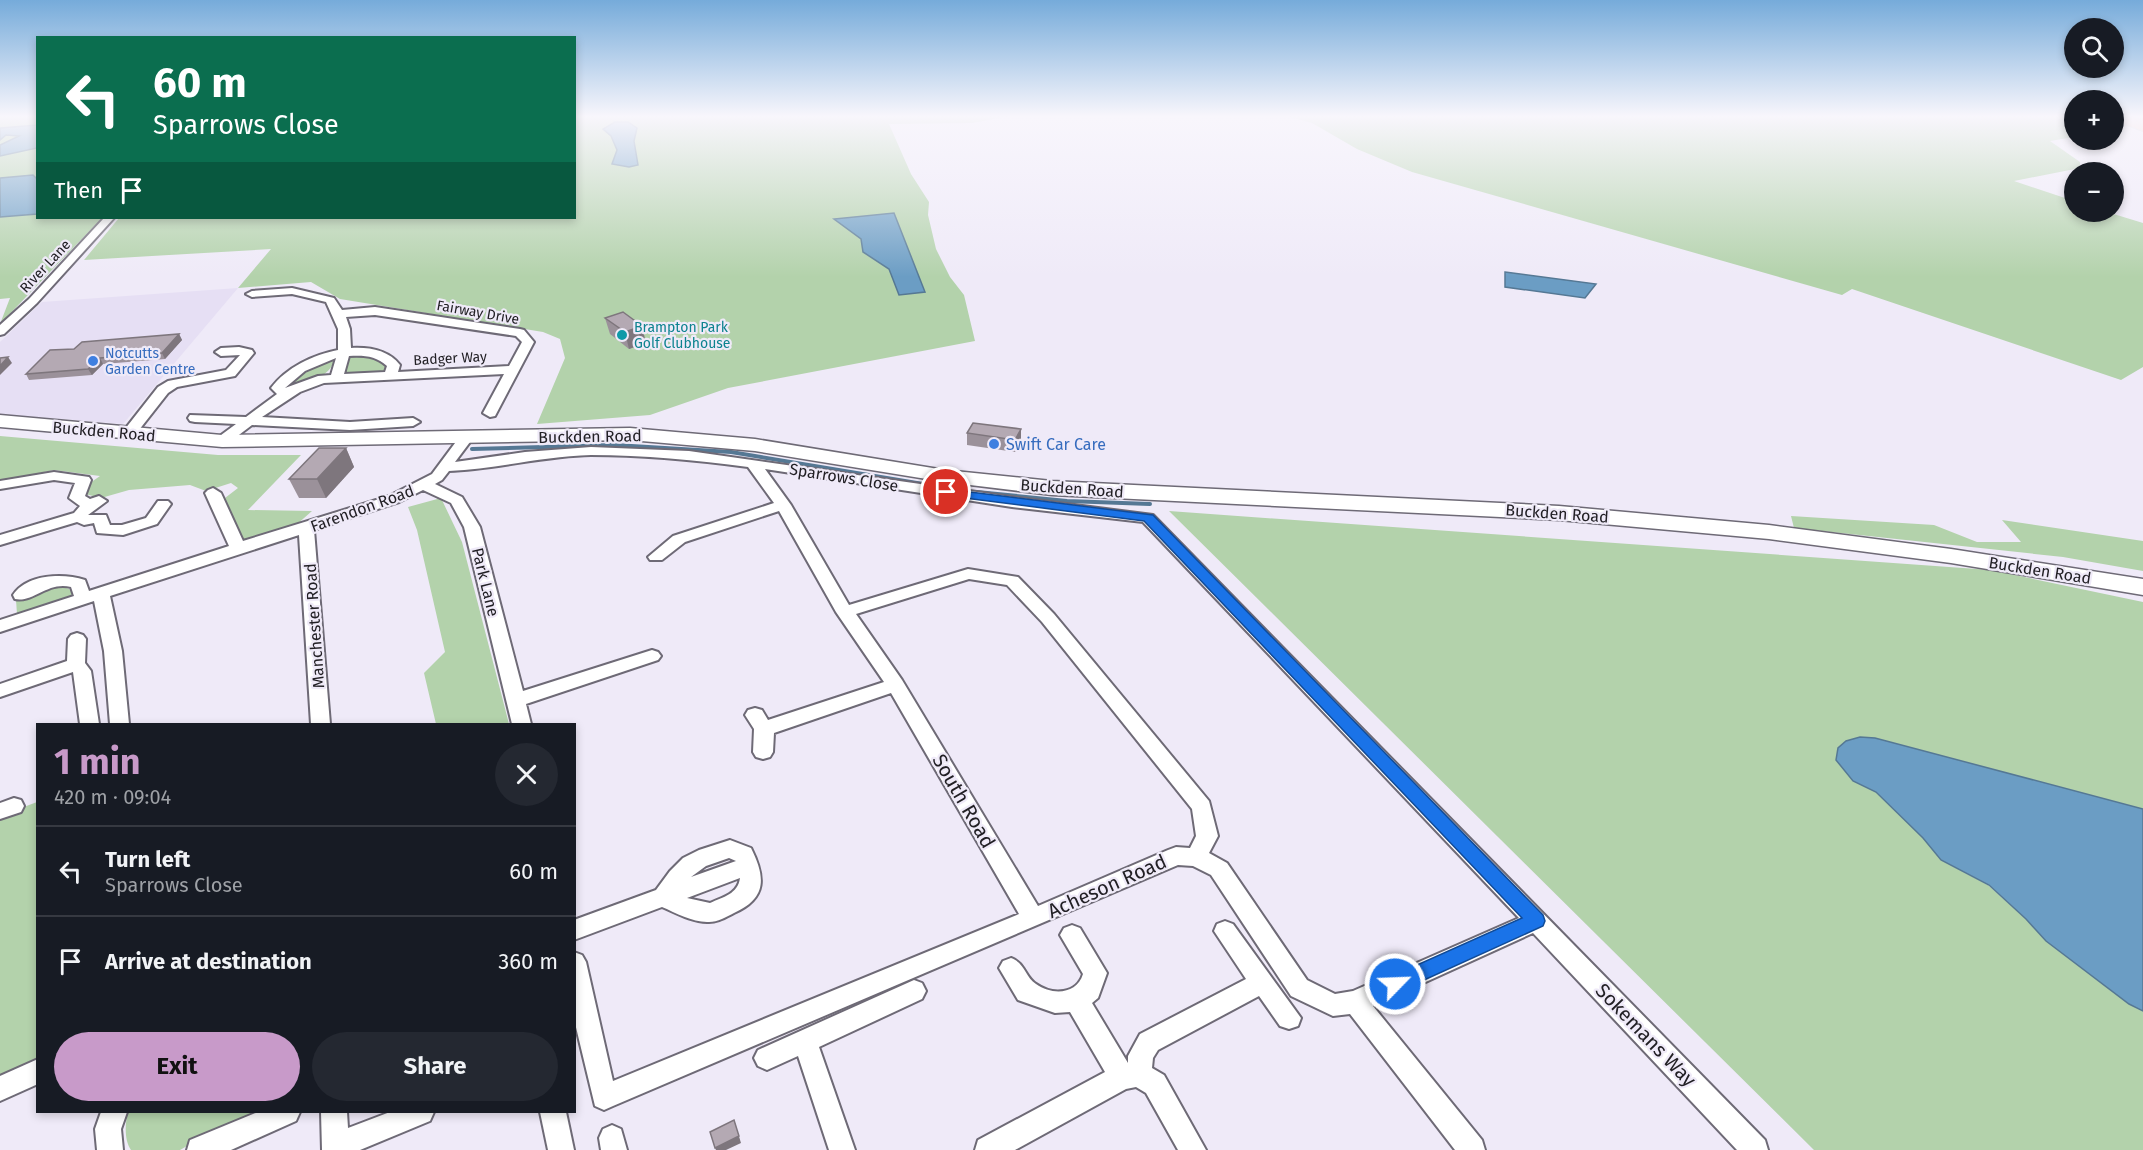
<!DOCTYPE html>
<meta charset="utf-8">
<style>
:root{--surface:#171b24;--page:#242831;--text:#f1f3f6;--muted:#9ea1a6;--line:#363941;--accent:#c89ac9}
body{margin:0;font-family:"Fira Sans",sans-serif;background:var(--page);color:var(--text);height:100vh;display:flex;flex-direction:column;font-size:22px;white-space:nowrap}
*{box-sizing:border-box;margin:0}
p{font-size:20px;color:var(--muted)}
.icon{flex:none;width:33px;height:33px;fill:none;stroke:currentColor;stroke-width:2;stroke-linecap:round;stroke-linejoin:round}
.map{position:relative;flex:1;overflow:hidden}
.panel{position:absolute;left:36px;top:723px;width:540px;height:390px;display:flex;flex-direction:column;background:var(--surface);border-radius:0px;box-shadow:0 3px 9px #0003}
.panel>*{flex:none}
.banner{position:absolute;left:36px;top:36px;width:540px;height:183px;border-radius:0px;box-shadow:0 3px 9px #0003;background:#0b6e4f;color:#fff;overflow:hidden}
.fabs{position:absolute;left:2064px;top:18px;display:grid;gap:12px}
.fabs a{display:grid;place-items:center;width:60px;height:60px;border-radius:50%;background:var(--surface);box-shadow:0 3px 9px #0003;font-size:30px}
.pin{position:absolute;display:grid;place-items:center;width:51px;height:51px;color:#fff;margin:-26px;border:3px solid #fff;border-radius:50%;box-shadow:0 2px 6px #0007}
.me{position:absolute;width:66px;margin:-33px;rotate:66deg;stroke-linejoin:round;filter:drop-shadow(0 0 4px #0008)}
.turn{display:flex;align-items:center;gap:21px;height:126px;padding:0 18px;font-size:27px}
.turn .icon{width:78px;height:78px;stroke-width:2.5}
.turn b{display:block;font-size:42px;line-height:51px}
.then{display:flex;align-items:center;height:57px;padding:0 18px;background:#0003;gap:12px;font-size:22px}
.round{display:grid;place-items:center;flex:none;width:63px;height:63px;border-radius:32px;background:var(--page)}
.overview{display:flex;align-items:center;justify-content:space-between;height:102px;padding:0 18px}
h1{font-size:36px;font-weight:700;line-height:45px;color:var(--accent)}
.cta{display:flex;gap:12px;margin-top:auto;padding:12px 18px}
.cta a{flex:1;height:69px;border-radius:36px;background:var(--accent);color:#111;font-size:24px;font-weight:700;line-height:69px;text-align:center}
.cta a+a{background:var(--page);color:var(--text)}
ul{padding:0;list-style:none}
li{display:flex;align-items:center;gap:18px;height:90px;padding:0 18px;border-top:2px solid var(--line)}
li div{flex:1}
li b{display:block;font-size:22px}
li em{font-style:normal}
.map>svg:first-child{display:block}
</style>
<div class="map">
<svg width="2143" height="1150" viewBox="0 0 2143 1150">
<rect width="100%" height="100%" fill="#efeaf8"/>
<path fill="#e6dff4" d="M238 288 123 424 0 414V342L42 302Z"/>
<g fill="#b3d2ab">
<path d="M0 116H37V179L33 175 0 178Z"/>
<path d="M575 116H1010L972 123 889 124 911 174 929 202 928 215 936 249 950 277 964 295 975 341 728 388 650 415 537 424 565 358 560 339 543 332 340 299 311 282 238 288 271 249 84 260 119 218H574Z"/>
<path d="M1286 116H2065L2074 119V137L2050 141 2080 162V168L2014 181 2074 201V212H2107L2143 223V367L2121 380 1852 289 1842 295 1412 172 1357 149 1312 123Z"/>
<path d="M37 214 38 218H102L0 324 10 298 0 299V217Z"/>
<path d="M350 356 368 357 387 364 386 373 348 375 344 372Z"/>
<path d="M335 358C330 379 308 381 288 388V379L316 363Z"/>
<path d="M0 436 218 455H301L248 510 312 511 295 526 244 541 225 498 238 488 231 483 206 491 190 485 129 490 101 498 85 494 90 483 100 476 54 470 0 481Z"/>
<path d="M441 498 462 542 509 724H436L424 673 445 652 417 530 408 507Z"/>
<path d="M1169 511 1991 570 2143 602V809L1875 738 1853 781 1876 791 1923 838 1941 860 1988 885 2026 919 2046 941 2129 1004 2143 1011V1150H1814Z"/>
<path d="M1791 516 1934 525 1977 542H2021L2002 520 2143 541V571L2063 557 1794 528Z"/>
<path d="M64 587 71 590 72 597 17 614 16 600 50 588Z"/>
<path d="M37 802V1068L0 1086V816Z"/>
<path d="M128 1112H257L201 1138 180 1150H131C124 1140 125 1123 128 1112Z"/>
</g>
<g fill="#6b9dc4" stroke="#557894" stroke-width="1.5">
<path d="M615 122H628L637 128 634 141 638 165 629 167 612 164 617 150 611 136 603 129Z"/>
<path d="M37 125V148L0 156V145L19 136 6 135 0 140V128Z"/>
<path d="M33 175 37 179V214L0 217V178Z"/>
<path d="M894 213 925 292 899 295 889 269 863 252 861 239 834 219Z"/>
<path d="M1505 272 1596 284 1585 298 1505 287Z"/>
<path d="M1860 737 1875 738 2143 809V1011L2129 1004 2046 941 2026 919 1989 885 1941 860 1923 838 1876 792 1853 781 1836 760 1838 748 1846 741Z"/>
</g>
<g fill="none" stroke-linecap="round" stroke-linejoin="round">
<g stroke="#557894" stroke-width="4">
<path d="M472 449 615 445 731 452 959 490"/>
<path d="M977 492 1067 501 1150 504"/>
</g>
<defs>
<g id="street">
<path d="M104 218H114L37 303 4 334 0 335V325L29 299Z"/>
<path d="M292 288 334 298 342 310 375 307 520 329 524 330 534 342 495 416 490 417 483 413 504 374 324 383 300 392 262 417 350 422 413 418 420 422 413 426 350 430 252 425 227 444H217L215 441 217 438 236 424 195 422 190 421 188 418 190 415 246 417 277 394 271 388C287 367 313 355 338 350V329L326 302 292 294 252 297 246 294 252 291ZM375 315 516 336 522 342 509 366 398 372 400 365C388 350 370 347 351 348L350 329 346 317ZM349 356C364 355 376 356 387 366L385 372 344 374ZM336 358 331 375 318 376 285 388 305 371Z"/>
<path d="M239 347 252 350 254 353 235 376 177 387 168 393 135 435H125L123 432 125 429 158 387 168 381 226 370 240 355 221 356 215 352 221 348Z"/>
<path d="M466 434 473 438 455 462 525 452 591 447 689 451 1012 497 1153 515 1765 1140 1768 1150H1737L1533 933 1373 1006 1482 1140 1485 1150H1455L1350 1014 1333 1016 1291 996 1211 875 1193 866 1178 865 613 1106 604 1110 595 1106 574 1019V952L582 955 586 962 613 1081 1019 914 891 693 774 733 773 752 770 757 763 759 756 757 753 752 754 729 745 715 748 710 755 708 762 710 768 720 884 682 836 612 779 511 685 542 662 560H650L648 557 673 536 774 503 748 467C696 460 644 455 591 455 543 456 497 469 449 471L442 480 435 484 462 497 480 527 523 691 652 650 658 652 661 656 658 660 526 704 531 724H512L464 527 451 503 423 490 399 502 314 530 330 724H311L299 535 110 596 122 651 129 724H110L104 651 94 601 0 632V620L74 596 71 587C48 581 33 603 15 599L13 595C27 574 63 573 85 580L89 591 229 546 205 493 208 490 213 488 221 493 243 541 389 496 432 474 461 435ZM765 469 1012 507 1143 522 1519 918 1353 991 1335 994 1307 980 1227 863 1209 853 1218 836 1209 801 1054 614 1018 577 968 569 849 605 791 505ZM969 579 1007 585 1042 622 1192 809 1196 836 1190 848 1176 847 1168 850 1038 906 902 680 856 614Z"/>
<path d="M54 472 89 477 91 480 85 496 90 499 99 496 107 501 88 515H106L110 525H122L146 518 158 501H168L171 504 157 524 123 535 97 533 94 523 84 525 77 522 0 545V535L74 513 80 506 69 498 75 483 54 480 0 489V481Z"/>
<path d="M77 633 83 635 86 639 85 663 91 671 99 724H80L73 672 0 697V684L67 661 68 639 71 635Z"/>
<path d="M14 798 21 800 24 806 21 812 0 819V803Z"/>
<path d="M730 840 751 848C765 876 768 898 734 913 726 917 716 923 707 922 692 922 676 913 662 907L574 940V920L656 890 670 871 683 858 699 850ZM729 858 736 861 691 877 706 866ZM740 878C738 894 723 897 710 903L687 898Z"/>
<path d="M1225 921 1233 924 1301 1018 1298 1026 1289 1029 1280 1026 1259 996 1158 1050 1153 1058 1152 1068 1164 1075 1206 1150H1178L1146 1093 1136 1087 1126 1089 1015 1150H975L978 1140 1105 1072 1070 1012 1055 1013 1018 1000 999 968 1003 961 1011 958C1025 963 1025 977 1036 984 1053 996 1077 994 1083 974L1060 935 1064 928 1072 925 1080 928 1107 973 1098 998 1092 1003 1128 1063V1056L1140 1034 1246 979 1214 931 1217 924Z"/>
<path d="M914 980 922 983 926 991 922 999 819 1047 855 1150H829L798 1056 767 1070 758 1066 754 1058 758 1050Z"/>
<path d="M38 1059V1084L0 1101V1076Z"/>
<path d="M101 1112H127L121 1129 123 1150H97L95 1129Z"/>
<path d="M258 1112H300L296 1121 231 1150H187L190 1140Z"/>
<path d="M321 1112H347L348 1128 390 1112H434L430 1121 360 1150H322Z"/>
<path d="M540 1112H566L574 1150H548Z"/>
<path d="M612 1125 621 1129 627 1150H601L599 1138 603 1129Z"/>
</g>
<path id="secondary" d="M0 415 222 435 630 428 755 439 945 470 1052 481 1559 506 1769 525 1951 549 2143 579V595L1951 563 1769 539 1559 520 1052 495 945 482 755 451 630 440 222 447 0 427Z"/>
<path id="highway" d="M2114 116H2132L2143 120V131L2114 120Z"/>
</defs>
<use href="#street" stroke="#6e6a76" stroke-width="4"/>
<use href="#secondary" stroke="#6e6a76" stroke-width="3"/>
<use href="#highway" stroke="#cececf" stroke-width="2"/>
<use href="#street" fill="#fff" fill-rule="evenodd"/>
<use href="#secondary" fill="#fff" fill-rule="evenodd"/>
<use href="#highway" fill="#f6c5b5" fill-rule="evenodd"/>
</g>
<g fill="#9b919a">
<path d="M605 318 646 343 629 349 610 334Z"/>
<path d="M179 334 182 340 165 359 103 364 92 375 29 380 26 374 74 349Z"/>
<path d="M1021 429V442L1015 452 967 445V433Z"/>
<path d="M346 448 354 467 326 498H299L289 479Z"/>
</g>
<g fill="#7e767d">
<path d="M642 326 646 343 629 349 625 332Z"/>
<path d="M179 334 182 340 165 359 162 353Z"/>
<path d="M8 357 12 363 0 375V366Z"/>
<path d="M100 358 103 364 92 375 88 369Z"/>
<path d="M1021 429V442L1015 452V440Z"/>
<path d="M346 448 354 467 326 498 317 479Z"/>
<path d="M734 1120 741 1143 726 1150H716L715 1148Z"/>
</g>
<g fill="#b4a9b3" stroke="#7e767d" stroke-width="1.5">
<path d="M623 312 642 326 625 332 605 318Z"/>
<path d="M179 334 162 353 100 358 88 369 26 374 50 350 74 349 82 342Z"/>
<path d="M8 357 0 366V358Z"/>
<path d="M973 423 1021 429 1015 440 967 433Z"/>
<path d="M319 448H346L317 479H289Z"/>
<path d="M734 1120 739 1136 715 1148 710 1132Z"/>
</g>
<linearGradient id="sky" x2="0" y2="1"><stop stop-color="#76abda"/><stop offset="0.42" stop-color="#f8f6fc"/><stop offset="1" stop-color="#f8f6fc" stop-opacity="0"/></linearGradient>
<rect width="2143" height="277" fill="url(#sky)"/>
<path fill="#1a73e8" stroke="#114b97" stroke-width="1.5" d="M946 489 1153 515 1543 915 1545 921 1543 926 1402 990 1395 993 1388 990 1386 984 1388 978 1522 918 1144 521 941 495 939 492Z"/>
<circle fill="#0f9aa8" stroke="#efeaf8" stroke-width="2" cx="622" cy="335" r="6"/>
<g fill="#3f7fe0" stroke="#efeaf8" stroke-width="2">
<circle cx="93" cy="361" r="6"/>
<circle cx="994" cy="444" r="6"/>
</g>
<g text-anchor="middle" stroke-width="4.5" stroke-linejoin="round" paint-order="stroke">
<g font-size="14" fill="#222025" stroke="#efeaf8">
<text transform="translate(45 266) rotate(-47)" y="5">River Lane</text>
<text transform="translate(478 312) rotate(10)" y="5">Fairway Drive</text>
<text transform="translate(450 358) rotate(-3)" y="5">Badger Way</text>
</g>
<g font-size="14" fill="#0d838f" stroke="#efeaf8" text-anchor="start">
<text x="634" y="332">Brampton Park<tspan x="634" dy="16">Golf Clubhouse</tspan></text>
</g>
<g font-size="14" fill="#366cbe" stroke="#efeaf8" text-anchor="start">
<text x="105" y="358">Notcutts<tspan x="105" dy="16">Garden Centre</tspan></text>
</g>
<g font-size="16" fill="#222025" stroke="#efeaf8">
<text transform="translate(104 431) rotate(5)" y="6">Buckden Road</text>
<text transform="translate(590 436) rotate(-1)" y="6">Buckden Road</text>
<text transform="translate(844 477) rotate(9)" y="6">Sparrows Close</text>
<text transform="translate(1072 488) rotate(4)" y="6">Buckden Road</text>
<text transform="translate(362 508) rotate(-20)" y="6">Farendon Road</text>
<text transform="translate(1557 513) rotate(4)" y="6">Buckden Road</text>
<text transform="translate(2040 570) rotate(9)" y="6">Buckden Road</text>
<text transform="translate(486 582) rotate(76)" y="6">Park Lane</text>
<text transform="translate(314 626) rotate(-94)" y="6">Manchester Road</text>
</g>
<g font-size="16" fill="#366cbe" stroke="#efeaf8" text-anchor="start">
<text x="1006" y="450">Swift Car Care</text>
</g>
<g font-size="20" fill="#222025" stroke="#efeaf8">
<text transform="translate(964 801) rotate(60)" y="7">South Road</text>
<text transform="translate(1107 886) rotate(-24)" y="7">Acheson Road</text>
<text transform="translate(1646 1035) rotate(46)" y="7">Sokemans Way</text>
</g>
</g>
</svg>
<div class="fabs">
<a><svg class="icon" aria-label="search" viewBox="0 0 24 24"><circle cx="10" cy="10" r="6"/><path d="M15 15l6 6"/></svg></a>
<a>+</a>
<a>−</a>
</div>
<div class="pin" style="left:946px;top:492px;background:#d93025"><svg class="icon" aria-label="arrive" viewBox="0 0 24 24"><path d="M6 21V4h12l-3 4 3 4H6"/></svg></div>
<svg class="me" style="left:1395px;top:984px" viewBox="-20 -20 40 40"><circle r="17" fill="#1a73e8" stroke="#fff" stroke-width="3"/><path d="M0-11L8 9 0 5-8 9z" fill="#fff"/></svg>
<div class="banner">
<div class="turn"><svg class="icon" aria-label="left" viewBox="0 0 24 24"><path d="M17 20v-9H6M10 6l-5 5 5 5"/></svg><div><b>60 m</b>Sparrows Close</div></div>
<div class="then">Then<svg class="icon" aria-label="arrive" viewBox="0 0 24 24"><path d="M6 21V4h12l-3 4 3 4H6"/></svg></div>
</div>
<section class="panel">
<div class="overview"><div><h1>1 min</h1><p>420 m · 09:04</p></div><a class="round"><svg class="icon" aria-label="close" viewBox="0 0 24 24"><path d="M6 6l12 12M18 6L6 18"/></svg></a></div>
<ul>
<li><svg class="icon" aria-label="left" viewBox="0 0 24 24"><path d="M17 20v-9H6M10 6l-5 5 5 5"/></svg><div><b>Turn left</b><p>Sparrows Close</p></div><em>60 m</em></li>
<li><svg class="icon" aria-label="arrive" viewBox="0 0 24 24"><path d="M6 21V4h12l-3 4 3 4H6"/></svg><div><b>Arrive at destination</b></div><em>360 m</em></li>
</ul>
<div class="cta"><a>Exit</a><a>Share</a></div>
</section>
</div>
